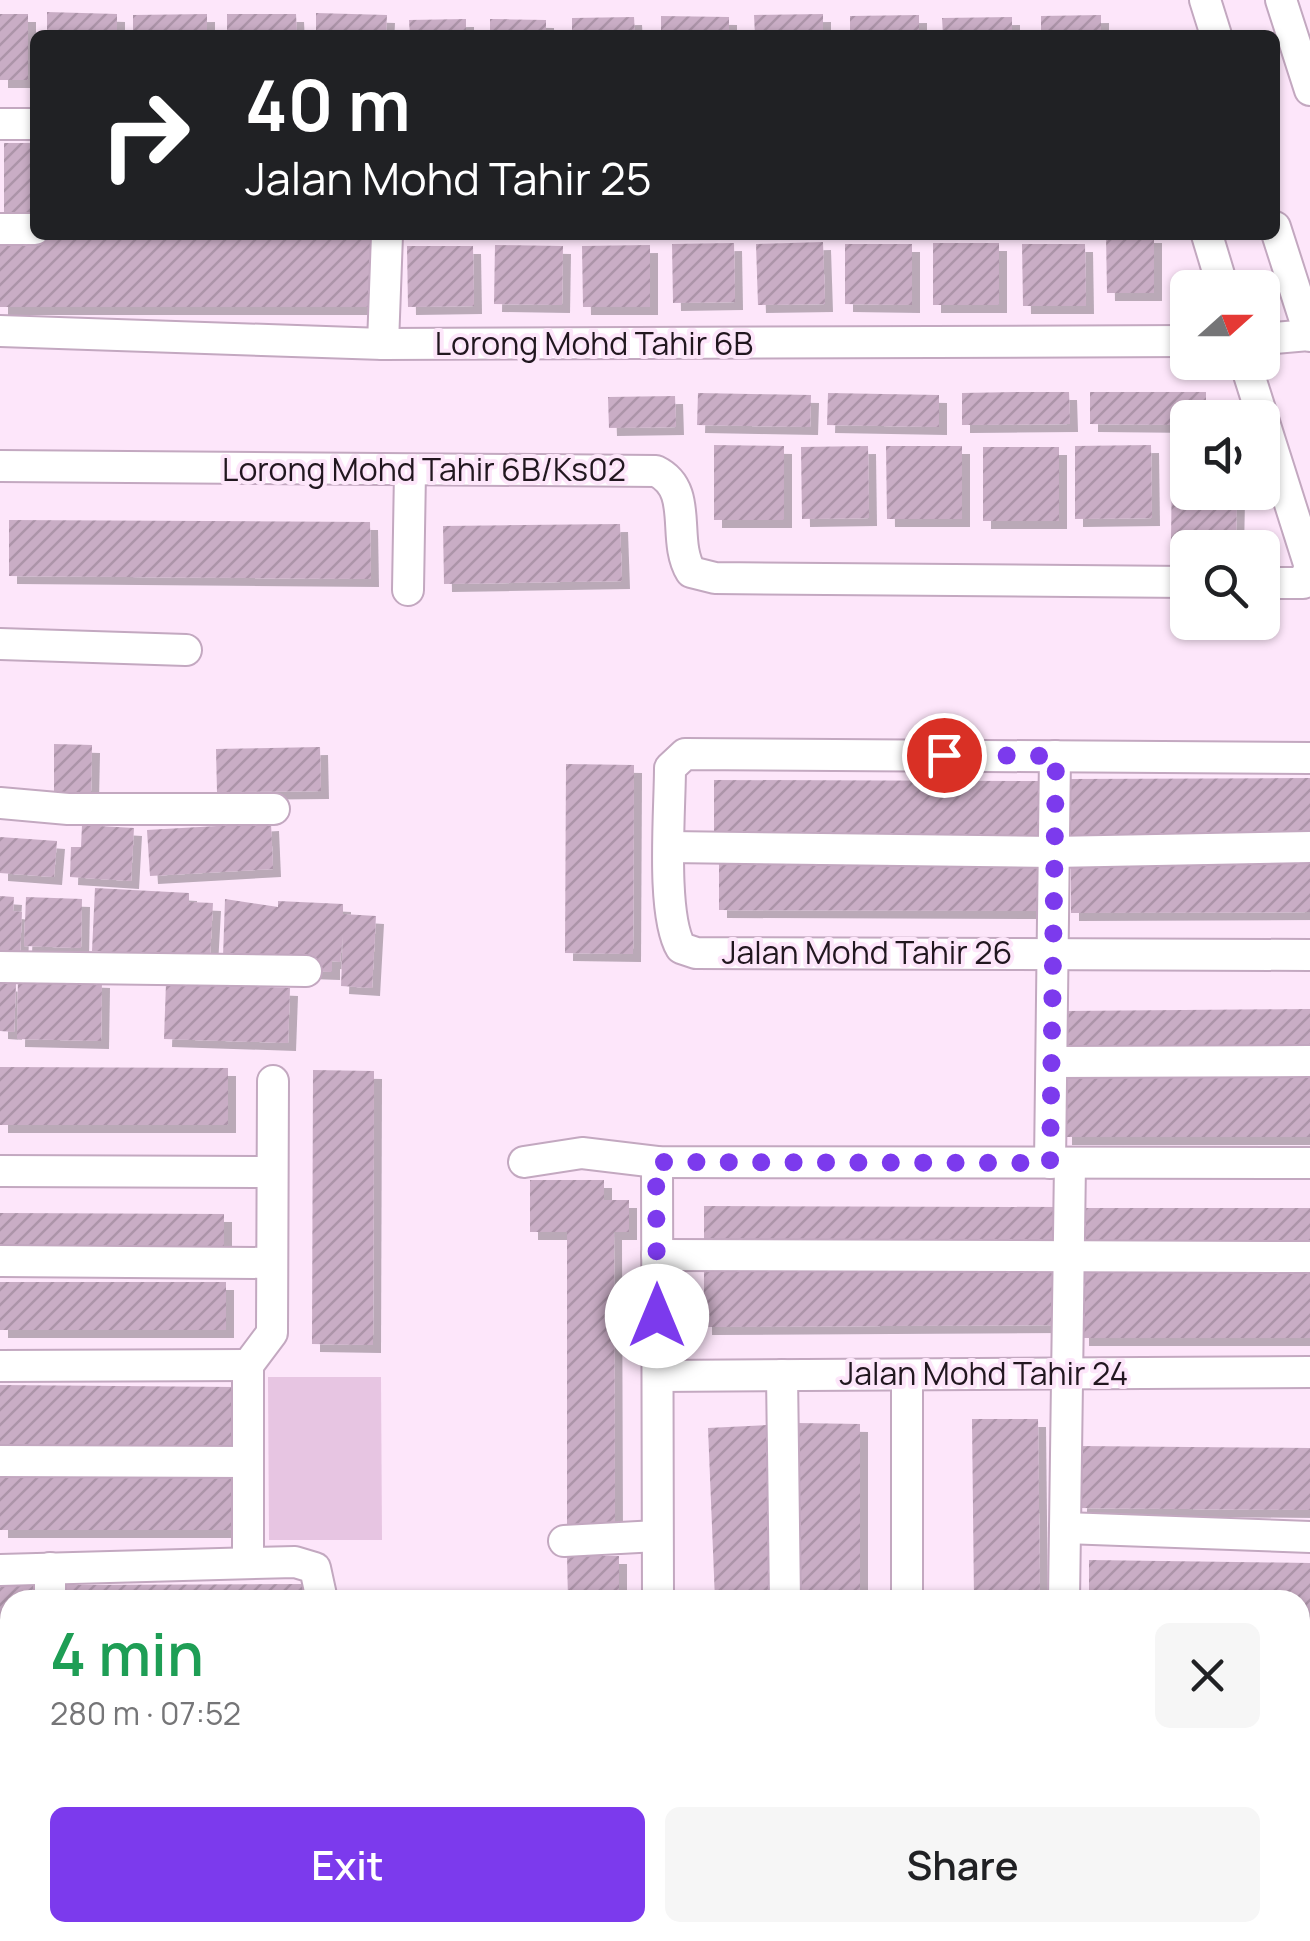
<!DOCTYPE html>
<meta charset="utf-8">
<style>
:root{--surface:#fff;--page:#f6f6f6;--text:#202124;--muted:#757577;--accent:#7c3aed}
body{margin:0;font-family:Manrope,sans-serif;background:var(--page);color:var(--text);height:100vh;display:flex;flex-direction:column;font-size:38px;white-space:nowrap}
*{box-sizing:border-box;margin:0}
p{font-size:32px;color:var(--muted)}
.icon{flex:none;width:55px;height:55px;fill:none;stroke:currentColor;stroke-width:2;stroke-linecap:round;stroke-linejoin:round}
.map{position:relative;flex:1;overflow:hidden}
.details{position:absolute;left:0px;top:1590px;width:1310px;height:352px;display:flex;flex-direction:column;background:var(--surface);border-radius:30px 30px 0 0;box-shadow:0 2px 8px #0004}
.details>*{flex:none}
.guide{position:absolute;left:30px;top:30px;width:1250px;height:210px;border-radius:15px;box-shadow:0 2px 8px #0004;background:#202124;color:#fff;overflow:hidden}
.needle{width:65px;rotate:69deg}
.tools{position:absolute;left:1170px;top:270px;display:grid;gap:20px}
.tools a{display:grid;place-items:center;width:110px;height:110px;border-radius:15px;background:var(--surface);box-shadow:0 2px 8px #0004;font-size:50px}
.pin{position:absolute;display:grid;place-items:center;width:85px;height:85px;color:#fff;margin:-42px;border:5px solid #fff;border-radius:50%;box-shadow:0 2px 10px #0007}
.me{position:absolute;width:110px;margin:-55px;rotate:0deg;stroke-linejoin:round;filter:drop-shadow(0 0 8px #0008)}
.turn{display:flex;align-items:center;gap:35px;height:210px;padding:0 50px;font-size:45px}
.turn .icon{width:130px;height:130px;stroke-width:2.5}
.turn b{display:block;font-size:70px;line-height:85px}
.round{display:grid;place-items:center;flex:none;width:105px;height:105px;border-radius:15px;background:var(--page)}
.overview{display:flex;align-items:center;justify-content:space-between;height:170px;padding:0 50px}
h1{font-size:60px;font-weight:600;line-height:75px;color:#1e9e55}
.action{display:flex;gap:20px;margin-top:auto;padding:20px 50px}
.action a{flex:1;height:115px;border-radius:15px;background:var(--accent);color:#fff;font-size:40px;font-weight:600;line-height:115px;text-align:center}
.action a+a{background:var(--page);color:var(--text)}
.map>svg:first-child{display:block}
</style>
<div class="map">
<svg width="1310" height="1941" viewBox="0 0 1310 1941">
<defs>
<pattern id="building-hatch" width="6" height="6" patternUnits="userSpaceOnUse" patternTransform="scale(2.5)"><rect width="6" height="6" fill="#c9adc5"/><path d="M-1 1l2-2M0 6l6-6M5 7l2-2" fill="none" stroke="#ac94a9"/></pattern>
<filter id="shadow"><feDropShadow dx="8" dy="8" stdDeviation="0" flood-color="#0004"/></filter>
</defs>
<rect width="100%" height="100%" fill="#fde6fa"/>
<path fill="#e7c5e2" d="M268 1377H381L382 1540H269Z"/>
<g fill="url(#building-hatch)" filter="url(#shadow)">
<path d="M47 12 117 14V35H47Z"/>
<path d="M316 13 387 15 386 35H316Z"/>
<rect x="0" y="14" width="28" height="66"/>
<path d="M207 14V35H133V15Z"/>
<path d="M227 14H296L297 35H227Z"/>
<path d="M823 14V35H755L754 15Z"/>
<path d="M919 15V35H850V16Z"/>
<path d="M1101 15V35H1041V16Z"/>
<path d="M661 16 729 17V35H661Z"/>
<path d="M634 17 635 35H572V18Z"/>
<path d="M1012 17V35H943L942 18Z"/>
<path d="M466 19V35H410L409 20Z"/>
<path d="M490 19 546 20V35H490Z"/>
<rect x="4" y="143" width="31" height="78"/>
<path d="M0 234 375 235V307H0Z"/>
<path d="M1106 235H1154V293H1107Z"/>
<path d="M823 242 825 304 758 305 756 244Z"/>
<path d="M734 243 735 302 673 303 672 244Z"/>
<rect x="933" y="243" width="66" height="62"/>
<path d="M845 244H912V305L845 304Z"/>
<path d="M1022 244H1085L1086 306H1023Z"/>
<path d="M495 245 563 246 562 305 494 304Z"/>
<path d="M650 245V307H583L582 246Z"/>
<path d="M407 246H473L474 306 408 307Z"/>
<path d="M1015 392H1069L1070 424 962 425V393Z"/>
<path d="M1090 392H1206V418H1188V425L1090 424Z"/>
<path d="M698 393 811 395 810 427 697 425Z"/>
<path d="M828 393 939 395V427L827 425Z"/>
<path d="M675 396 676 427 609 428 608 397Z"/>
<path d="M714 445 784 446V520H714Z"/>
<path d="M1151 445 1152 518 1075 519V446Z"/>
<path d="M868 446 869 518 802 519 801 447Z"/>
<path d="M886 446H962V519H887Z"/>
<rect x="983" y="447" width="76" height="74"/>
<path d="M1172 459H1188V492H1237L1236 542H1171Z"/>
<path d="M9 520 370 522 371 579 9 576Z"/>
<path d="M620 524 622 581 444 584 443 526Z"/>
<path d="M54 744 92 745 91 793H54Z"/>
<path d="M320 747 321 791 217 792 216 749Z"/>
<path d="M566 764 634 765 633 954 565 953Z"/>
<path d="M1310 778V843H1071L1070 779Z"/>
<path d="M714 780 1047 781V843L714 842Z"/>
<path d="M271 823 273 869 150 876 147 830Z"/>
<path d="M82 825 134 828 131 881 70 877 71 847H81Z"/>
<path d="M0 837 57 841 54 877 0 873Z"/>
<path d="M719 857 1047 859V911L719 910Z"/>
<path d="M1310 858V912L1071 913V859Z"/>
<path d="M95 888 189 893V902L213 903 210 957 92 951Z"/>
<path d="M0 896 14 897 13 911 22 912 20 954 0 953Z"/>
<path d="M26 897 82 899 81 948 24 946Z"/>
<path d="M225 899 278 907V901L343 904V914L376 916 372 988 341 986 343 935 340 962 332 961V972L275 970 223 957Z"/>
<path d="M18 977 102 980 101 1041 17 1039Z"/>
<path d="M0 983 16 984 14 1032 0 1031Z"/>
<path d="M166 983 290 988 288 1043 164 1039Z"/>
<path d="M1310 1009V1056L1065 1058 1064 1011Z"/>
<path d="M0 1067 228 1068V1125H0Z"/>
<path d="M1064 1067 1310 1068V1137H1064Z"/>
<path d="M313 1070 374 1071 373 1345 312 1344Z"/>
<path d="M530 1180H604V1200H629V1232H614L615 1534H567V1232H530Z"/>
<path d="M704 1206 1058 1207V1253L704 1252Z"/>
<rect x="1081" y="1208" width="229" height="46"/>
<path d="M0 1213 224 1214V1255L0 1254Z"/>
<path d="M1057 1266V1325L704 1327V1268Z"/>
<path d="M1310 1269V1338H1081V1270Z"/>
<rect x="0" y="1282" width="226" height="48"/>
<path d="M0 1385 235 1387V1460L0 1458Z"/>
<path d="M972 1419H1038L1040 1600H974Z"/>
<path d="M798 1423 860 1424V1600H798Z"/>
<path d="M767 1425 775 1600H715L708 1428Z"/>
<path d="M1079 1446 1310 1448V1510L1079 1508Z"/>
<path d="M0 1467 238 1468V1530H0Z"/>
<path d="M567 1556H619V1600H568Z"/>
<path d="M1089 1560 1310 1563V1628H1300V1600H1089Z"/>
<path d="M0 1583H40V1600H10V1669H0Z"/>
<path d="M312 1584V1600H65L64 1585Z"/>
<rect x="0" y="1686" width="10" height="57"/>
<rect x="1300" y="1734" width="10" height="54"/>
<rect x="1300" y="1814" width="10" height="58"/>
<rect x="0" y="1828" width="10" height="51"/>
<path d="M0 1892H10V1932H245V1941H0Z"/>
<rect x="575" y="1932" width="50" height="9"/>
<rect x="720" y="1932" width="56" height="9"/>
<path d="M807 1932H863L862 1941H807Z"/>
</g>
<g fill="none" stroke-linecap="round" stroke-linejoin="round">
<defs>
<g id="minor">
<path d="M1205 0 1216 35"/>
<path d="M1281 0 1310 90"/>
<path d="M0 124H35"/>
<path d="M1275 227 1310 336"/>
<path d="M0 229H35"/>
<path d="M1207 235 1223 288"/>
<path d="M0 331 383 344 1188 341"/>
<path d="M1262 339 1310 335"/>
<path d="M383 344 387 235"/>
<path d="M1245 362 1310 567"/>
<path d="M0 466 656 471C695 490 671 539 691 572L715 578 1188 582"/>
<path d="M1262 583H1303L1310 567"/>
<path d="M408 590 410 472"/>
<path d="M0 644 186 650"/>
<path d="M1310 758 685 754 670 768C670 810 661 914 681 948L696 953 1310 955"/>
<path d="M0 803 68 809H274"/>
<path d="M669 847 1053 852 1310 847"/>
<path d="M0 967 306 971"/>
<path d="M1052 1062 1310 1061"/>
<path d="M524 1162 582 1153 657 1162 1310 1163"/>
<path d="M657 1162 658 1600"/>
<path d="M1050 1163 1055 756"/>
<path d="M0 1171 271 1172"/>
<path d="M657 1255 1310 1257"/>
<path d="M0 1261 271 1263"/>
<path d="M0 1366 248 1365"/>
<path d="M782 1375 785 1600"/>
<path d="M907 1375V1600"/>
<path d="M658 1376 1310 1372"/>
<path d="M0 1461 248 1462"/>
<path d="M1065 1528 1310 1537"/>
<path d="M564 1541 657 1536"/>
<path d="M248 1562V1365L272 1333 273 1081"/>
<path d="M50 1568V1600"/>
<path d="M0 1570 295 1562 315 1568 322 1600"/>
<path d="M1064 1600 1070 1163"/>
<path d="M0 1676H10"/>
<path d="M1300 1691H1310"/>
<path d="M0 1783H10"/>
<path d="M1300 1795H1310"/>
<path d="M0 1880H10"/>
<path d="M1300 1906H1310"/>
<path d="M906 1932 907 1941"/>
<path d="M1151 1932V1941"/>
<path d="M253 1941V1932"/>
<path d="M661 1941V1932"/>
<path d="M788 1941V1932"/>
<path d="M1028 1941V1932"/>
</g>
</defs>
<use href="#minor" stroke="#c3a8c0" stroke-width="34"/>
<use href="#minor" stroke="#fff" stroke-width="30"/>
</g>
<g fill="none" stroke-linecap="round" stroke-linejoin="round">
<path stroke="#7c3aed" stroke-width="18" stroke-dasharray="0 32.4" d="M657 1316 656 1162 1050 1163 1056 756 944 755"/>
</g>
<g text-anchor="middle" stroke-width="8" stroke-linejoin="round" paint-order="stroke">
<g font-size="32" fill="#21171f" stroke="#fde6fa">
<text x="594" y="355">Lorong Mohd Tahir 6B</text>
<text x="424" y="481">Lorong Mohd Tahir 6B/Ks02</text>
<text x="867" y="964">Jalan Mohd Tahir 26</text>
<text x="984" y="1385">Jalan Mohd Tahir 24</text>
</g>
</g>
</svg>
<div class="tools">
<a><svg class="needle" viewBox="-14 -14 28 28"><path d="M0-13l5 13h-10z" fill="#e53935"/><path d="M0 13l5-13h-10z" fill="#757577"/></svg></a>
<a><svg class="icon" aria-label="sound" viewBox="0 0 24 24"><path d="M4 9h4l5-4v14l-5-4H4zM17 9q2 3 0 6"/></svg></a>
<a><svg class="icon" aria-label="search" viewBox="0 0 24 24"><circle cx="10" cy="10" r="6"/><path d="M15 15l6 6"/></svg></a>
</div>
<div class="pin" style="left:944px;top:755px;background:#d93025"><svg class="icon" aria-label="arrive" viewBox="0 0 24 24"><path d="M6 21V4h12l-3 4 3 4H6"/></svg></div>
<svg class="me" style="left:657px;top:1316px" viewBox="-20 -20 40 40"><circle r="19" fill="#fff"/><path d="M0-13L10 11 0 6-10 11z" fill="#7c3aed"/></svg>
<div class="guide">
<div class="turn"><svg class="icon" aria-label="right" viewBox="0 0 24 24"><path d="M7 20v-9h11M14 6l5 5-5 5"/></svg><div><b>40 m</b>Jalan Mohd Tahir 25</div></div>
</div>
<section class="details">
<div class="overview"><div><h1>4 min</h1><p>280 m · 07:52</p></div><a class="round"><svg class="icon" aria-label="close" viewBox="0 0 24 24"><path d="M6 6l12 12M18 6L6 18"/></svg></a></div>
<div class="action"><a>Exit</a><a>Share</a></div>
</section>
</div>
